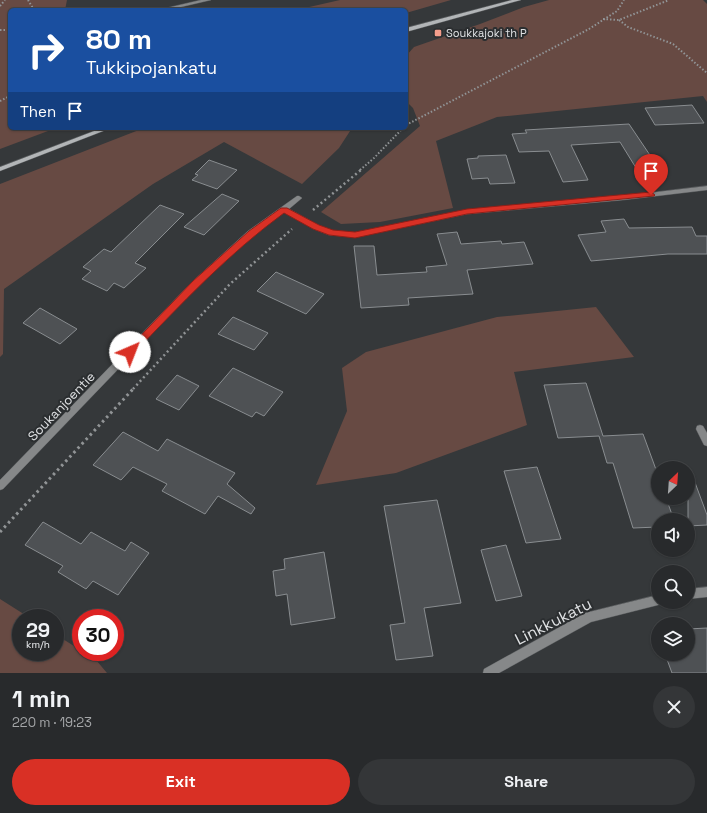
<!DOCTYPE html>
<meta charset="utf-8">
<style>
:root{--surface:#282a2c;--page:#343638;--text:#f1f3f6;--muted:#a5a7a9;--line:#444648;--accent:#d93025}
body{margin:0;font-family:"Space Grotesk",sans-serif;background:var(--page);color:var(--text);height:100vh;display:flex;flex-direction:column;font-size:15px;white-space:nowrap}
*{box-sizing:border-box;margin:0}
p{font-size:13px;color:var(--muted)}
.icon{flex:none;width:22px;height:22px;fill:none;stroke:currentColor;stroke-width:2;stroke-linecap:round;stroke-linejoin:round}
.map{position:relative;height:673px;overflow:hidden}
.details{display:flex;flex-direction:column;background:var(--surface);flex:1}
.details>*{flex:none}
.top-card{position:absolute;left:8px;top:8px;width:400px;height:122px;border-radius:6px;box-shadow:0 1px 3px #0004,0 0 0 1px var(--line);background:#1a4fa0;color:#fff;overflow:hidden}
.needle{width:26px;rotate:25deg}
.controls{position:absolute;left:651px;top:461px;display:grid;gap:8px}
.controls a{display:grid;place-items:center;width:44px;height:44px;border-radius:50%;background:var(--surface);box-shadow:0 1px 3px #0004,0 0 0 1px var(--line);font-size:20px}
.speed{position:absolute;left:12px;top:609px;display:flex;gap:8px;font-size:20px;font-weight:700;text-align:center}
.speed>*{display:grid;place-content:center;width:52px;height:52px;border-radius:50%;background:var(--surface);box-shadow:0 1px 3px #0004,0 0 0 1px var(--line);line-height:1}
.speed small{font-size:10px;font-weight:400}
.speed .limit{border:6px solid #d22;background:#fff;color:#111}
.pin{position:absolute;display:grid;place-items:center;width:34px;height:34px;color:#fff;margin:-41px -17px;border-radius:50% 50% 50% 0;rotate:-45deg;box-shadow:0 0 4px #0007}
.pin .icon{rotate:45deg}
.me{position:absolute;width:44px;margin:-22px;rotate:44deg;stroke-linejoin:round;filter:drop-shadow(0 0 3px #0008)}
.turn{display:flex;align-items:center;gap:14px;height:84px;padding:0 12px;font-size:18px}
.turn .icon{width:52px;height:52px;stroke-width:2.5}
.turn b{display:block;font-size:28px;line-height:34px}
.then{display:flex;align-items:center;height:38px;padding:0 12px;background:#0003;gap:8px;font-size:15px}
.round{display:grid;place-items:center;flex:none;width:42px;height:42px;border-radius:21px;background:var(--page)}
.summary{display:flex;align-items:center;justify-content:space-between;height:68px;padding:0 12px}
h1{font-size:24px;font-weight:700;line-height:30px}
.cta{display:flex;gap:8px;margin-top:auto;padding:8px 12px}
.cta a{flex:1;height:46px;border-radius:24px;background:var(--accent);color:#fff;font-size:16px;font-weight:700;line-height:46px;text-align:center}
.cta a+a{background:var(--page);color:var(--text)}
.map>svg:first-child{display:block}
</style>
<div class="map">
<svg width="707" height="673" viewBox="0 0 707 673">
<rect width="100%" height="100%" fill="#35383a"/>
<g fill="#674a43">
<path d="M0 0H67L65 10H10V128H56L0 149Z"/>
<path d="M340 0H451L406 13V10H296Z"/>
<path d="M549 0H703L707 4V102L703 96 497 117 436 141 453 208 380 222 341 224 321 212 420 126 413 108 406 101V56L414 47 480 24 524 7Z"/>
<path d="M144 128H352L339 148 302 184 224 142 153 184 4 289 3 354 0 357V184Z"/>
<path d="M596 307 634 357 514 372 527 425 396 473 316 485 347 411 342 368 366 352 497 317Z"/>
<path d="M0 599 30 618H21V652H55V634L96 660 107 673H0Z"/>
</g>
<g fill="#4e5154" stroke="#898d90">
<path d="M692 105 704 123 655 125 645 108Z"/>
<path d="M629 124 662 173 641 176 620 142 571 145 588 180 563 182 549 151 519 152 512 134 527 133 525 130Z"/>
<path d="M506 155 515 183 490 184 488 178 472 179 467 159 478 158V156Z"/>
<path d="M209 160 237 170 217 189 192 180 198 175 195 174Z"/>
<path d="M222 194 239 201 204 235 184 227Z"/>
<path d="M160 205 184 214 135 263 146 268 124 288 114 283 107 291 82 279 91 271 83 267 104 249 111 252Z"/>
<path d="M624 219 629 228 692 227 696 236H707V254H668L591 261 578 235 606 232 601 221Z"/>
<path d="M457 232 461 244 501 241 502 244 524 242 533 264 467 270 473 294 408 298 409 305 361 308 354 246H374L377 275 427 272 426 267 447 265 437 234Z"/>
<path d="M276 272 324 294 306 314 257 291Z"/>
<path d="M40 308 77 329 60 344 23 323Z"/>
<path d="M233 317 268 333 254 350 218 334Z"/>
<path d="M233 368 283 392 264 416 256 412 252 417 209 396Z"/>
<path d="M177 375 199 386 179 410 156 399Z"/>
<path d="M586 383 603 436 643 434 658 475V498H666L674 520H658V527L633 528 613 463H607L599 436 558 438 544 385Z"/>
<path d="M123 432 158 451 167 439 235 473 227 484 255 508 251 514 218 496 205 514 162 491 167 484 133 467 121 480 93 465Z"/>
<path d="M537 467 561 539 526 543 504 471Z"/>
<path d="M690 469 707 515V525L688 526V470Z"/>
<path d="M437 500 461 603 424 608 433 656 396 660 390 625 405 623 384 506Z"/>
<path d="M43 522 81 544 91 532 125 551 131 542 149 553 118 595 93 581 86 589 58 572 63 566 25 545Z"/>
<path d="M506 545 522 596 496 601 481 550Z"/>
<path d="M324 552 335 618 291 625 287 594 276 596 273 571 285 569 284 559Z"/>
<path d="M707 628V673H672L665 654H688V629Z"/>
</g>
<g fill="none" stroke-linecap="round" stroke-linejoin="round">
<defs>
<path id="service" d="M201 0H211L168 10H158Z"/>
<g id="minor">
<path d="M707 186V190L623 200 467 214 355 237 329 235 314 229 284 212 254 235 199 285 3 489 0 490V480L193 281 248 231 297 196H299L302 198 289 209 318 225 333 231 355 233 467 210 623 196Z"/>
<path d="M700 425 703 426 707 433V446L704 445 696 429 697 426Z"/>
<path d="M707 587V597L688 599V589Z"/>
<path d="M658 595V602H662V604L591 622 499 673H483L484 669 585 613Z"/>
</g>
<g id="secondary">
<path d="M512 0H521L406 32V28Z"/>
<path d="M102 128H111L0 171V167Z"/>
</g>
</defs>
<use href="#service" stroke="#545759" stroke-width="1"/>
<use href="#minor" stroke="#545759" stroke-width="1"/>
<use href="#secondary" stroke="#545759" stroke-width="1"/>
<g stroke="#919496" stroke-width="2" stroke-dasharray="1.5 2" stroke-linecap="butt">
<path d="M28 0 34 10"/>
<path d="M0 6 5 0"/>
<path d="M603 19 619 20 669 0"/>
<path d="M619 20 628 27 673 44 707 73"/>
<path d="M0 30H10"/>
<path d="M0 101 10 96"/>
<path d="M406 125 589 29 617 11 624 0"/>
<path d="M360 170 374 158 403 128"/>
</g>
<g stroke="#919496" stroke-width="2.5" stroke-dasharray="2 3" stroke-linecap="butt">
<path d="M313 210 362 169"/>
<path d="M133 389 230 284 292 229"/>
</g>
<path stroke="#919496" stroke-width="3" stroke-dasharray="2.5 3.5" stroke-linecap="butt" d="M0 532 134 388"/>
<use href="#service" fill="#868889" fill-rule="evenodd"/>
<use href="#minor" fill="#868889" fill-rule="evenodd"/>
<use href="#secondary" fill="#b2b5b7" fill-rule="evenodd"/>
</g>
<path fill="#d93025" stroke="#8d1f18" d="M651 192 655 195 654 196 467 214 355 238 329 235 313 229 284 213C228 254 181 304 133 354L130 355 125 352 193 281 249 231 281 208H287L319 225 333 230 355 232 467 209Z"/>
<rect fill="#f49d8b" stroke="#2b2e30" stroke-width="1.5" x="434" y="29" width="8" height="8" rx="2"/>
<g text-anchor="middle" stroke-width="4" stroke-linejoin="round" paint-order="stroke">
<g font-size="11" fill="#e0e2e4" stroke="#2b2e30" text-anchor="start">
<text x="446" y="37">Soukkajoki th P</text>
</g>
<g font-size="13" fill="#e0e2e4" stroke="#2b2e30">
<text transform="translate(61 406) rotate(-46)" y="5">Soukanjoentie</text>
</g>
<g font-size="16" fill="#e0e2e4" stroke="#2b2e30">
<text transform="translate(553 621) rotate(-27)" y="6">Linkkukatu</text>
</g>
</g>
</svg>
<div class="controls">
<a><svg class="needle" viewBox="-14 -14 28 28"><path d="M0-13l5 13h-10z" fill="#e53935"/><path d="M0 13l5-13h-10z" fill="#a5a7a9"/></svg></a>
<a><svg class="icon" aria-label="sound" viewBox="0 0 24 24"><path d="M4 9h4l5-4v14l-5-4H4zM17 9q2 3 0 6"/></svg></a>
<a><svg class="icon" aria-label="search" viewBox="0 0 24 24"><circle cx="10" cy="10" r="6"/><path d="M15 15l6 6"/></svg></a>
<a><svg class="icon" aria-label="layers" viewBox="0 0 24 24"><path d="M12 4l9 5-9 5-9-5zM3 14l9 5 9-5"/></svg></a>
</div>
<div class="speed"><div>29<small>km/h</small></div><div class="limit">30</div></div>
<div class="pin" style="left:651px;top:195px;background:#d93025"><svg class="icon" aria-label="arrive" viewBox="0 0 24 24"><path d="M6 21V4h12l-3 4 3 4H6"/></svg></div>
<svg class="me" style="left:130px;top:352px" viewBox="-20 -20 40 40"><circle r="19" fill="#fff"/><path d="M0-13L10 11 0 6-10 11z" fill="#d93025"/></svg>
<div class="top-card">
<div class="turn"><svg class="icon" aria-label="right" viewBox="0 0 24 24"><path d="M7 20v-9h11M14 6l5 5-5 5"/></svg><div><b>80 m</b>Tukkipojankatu</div></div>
<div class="then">Then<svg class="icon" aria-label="arrive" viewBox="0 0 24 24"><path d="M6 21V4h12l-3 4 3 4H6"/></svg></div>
</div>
</div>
<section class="details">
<div class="summary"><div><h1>1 min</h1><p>220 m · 19:23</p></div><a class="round"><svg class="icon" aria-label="close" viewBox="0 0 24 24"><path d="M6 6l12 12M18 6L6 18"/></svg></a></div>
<div class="cta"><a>Exit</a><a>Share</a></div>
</section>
